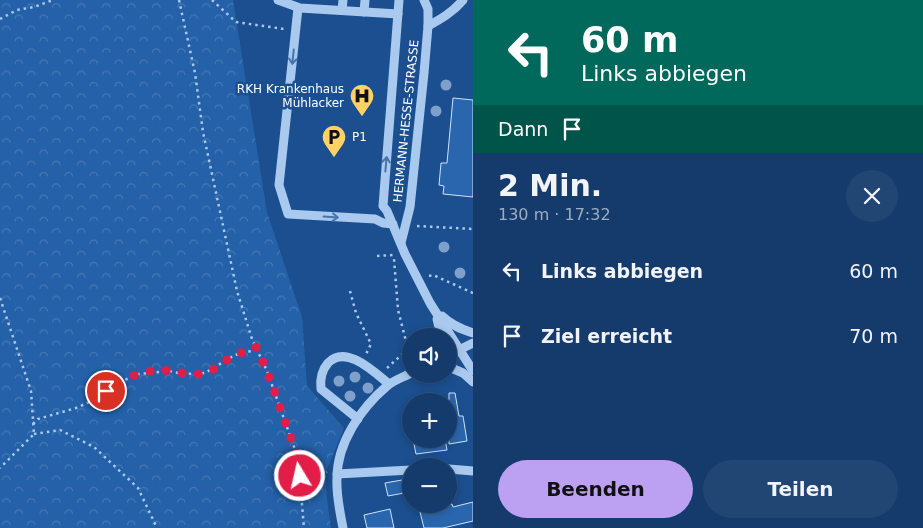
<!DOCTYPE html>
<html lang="de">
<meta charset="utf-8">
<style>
:root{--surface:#143b6b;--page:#214673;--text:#f1f3f6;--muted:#9dadc1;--line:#33557e;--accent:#bca0f2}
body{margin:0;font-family:"DejaVu Sans",sans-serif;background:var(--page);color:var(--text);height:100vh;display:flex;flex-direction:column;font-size:19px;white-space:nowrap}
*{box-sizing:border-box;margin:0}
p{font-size:16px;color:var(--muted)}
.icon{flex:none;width:28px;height:28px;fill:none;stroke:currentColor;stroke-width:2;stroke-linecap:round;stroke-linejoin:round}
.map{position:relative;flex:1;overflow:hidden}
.drawer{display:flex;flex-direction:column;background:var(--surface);width:450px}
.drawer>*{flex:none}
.hud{background:#00695c;color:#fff;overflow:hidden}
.fabs{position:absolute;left:402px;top:328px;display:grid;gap:10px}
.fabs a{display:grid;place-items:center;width:55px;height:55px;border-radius:50%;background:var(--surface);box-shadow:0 2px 8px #0003,0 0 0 1px var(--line);font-size:25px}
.pin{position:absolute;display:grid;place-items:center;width:42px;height:42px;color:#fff;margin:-21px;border:2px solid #fff;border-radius:50%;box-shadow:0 1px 5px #0007}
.me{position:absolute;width:55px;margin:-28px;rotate:351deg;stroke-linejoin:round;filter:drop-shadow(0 0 4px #0008)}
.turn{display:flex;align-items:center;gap:18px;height:105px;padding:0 25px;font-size:22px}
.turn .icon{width:65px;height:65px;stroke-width:2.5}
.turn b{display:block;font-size:35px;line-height:42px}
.then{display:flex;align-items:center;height:48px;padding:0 25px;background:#0003;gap:10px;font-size:19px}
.round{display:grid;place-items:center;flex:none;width:52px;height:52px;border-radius:26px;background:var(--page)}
.headline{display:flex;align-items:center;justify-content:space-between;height:85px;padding:0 25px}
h1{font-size:30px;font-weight:700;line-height:38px}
.action{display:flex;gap:10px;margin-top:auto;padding:10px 25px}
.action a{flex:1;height:58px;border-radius:30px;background:var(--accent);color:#111;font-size:20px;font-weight:700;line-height:58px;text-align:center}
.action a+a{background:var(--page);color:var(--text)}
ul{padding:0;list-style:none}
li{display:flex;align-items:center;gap:15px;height:65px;padding:0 25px}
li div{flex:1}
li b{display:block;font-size:19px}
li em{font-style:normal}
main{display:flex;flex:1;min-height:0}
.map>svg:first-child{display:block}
</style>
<main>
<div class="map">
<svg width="473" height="528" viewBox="0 0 473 528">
<defs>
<pattern id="forest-crowns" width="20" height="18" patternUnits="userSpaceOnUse" patternTransform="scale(1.25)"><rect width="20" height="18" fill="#2461a8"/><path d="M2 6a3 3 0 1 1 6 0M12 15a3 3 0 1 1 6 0" fill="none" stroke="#4579b5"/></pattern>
</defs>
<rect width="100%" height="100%" fill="#1b4f8f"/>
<path fill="url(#forest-crowns)" d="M0 0H233L267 212 302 317 307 386 344 428 325 474 327 500 331 528H0Z"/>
<g fill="#2a66ad" stroke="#cfe3fa">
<path d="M453 98 473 100V197L443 194 444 186 439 185 441 163H447Z"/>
<path d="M449 393H455L459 416H463L467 441 449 444Z"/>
<path d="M413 439H445L447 450 416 454Z"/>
<path d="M402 480 404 493 388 496 385 483Z"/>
<path d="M473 502V521L443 528H424L418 504H452L453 507Z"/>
<path d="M390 509 394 528H367L364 515Z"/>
</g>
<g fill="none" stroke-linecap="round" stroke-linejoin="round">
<g stroke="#a9c9ee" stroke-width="2.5" stroke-dasharray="2.5 4" stroke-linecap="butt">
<path d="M179 0 195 73 203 132 237 291 252 339 267 371 298 458 304 528"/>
<path d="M212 0 236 22 284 29"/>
<path d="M0 19 17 10 34 7 53 0"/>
<path d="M417 226 473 229"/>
<path d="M377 256 393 255"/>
<path d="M429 276 433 275 473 293"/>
<path d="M350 291 356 313 371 344 366 354"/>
<path d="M0 298 31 391 34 434 0 468"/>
<path d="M387 368 408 349 398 310 394 259"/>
<path d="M33 424 38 419 76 408 98 398 115 384 139 374 169 371 183 374 205 373 235 355 251 351 256 347"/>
<path d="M34 434 60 430 94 447 138 488 157 528"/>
<path d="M299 459C309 465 315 478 327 472"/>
</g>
<g stroke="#a9c9ee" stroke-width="9">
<path d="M278 0 300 8 398 14"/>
<path d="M399 0 383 206 387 211 405 254 430 303 473 371"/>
<path d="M298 8 279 185 288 214 375 219 383 223 393 224"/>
<path d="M342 10 343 0"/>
<path d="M364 12 365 0"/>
<path d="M428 26C441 19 453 12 463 0"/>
<path d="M401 243 410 207 424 73 428 26V9L424 0"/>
<path d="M442 316C451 325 461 329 473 333"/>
<path d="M437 319 441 336"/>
<path d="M449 355 473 343"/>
<path d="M449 367 463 373 473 382"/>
<path d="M358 419 321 389C320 380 321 371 328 363 346 344 374 372 389 384"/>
<path d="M449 469 473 471"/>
<path d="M337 474 411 470"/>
<path d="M343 528C340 512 336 495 337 478 337 443 361 408 387 386 394 380 404 377 411 373"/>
</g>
</g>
<g fill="#7ea0ca">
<circle cx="446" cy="85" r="5.5"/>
<circle cx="436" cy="111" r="5.5"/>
<circle cx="444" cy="247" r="5.5"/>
<circle cx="460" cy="273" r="5.5"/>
<circle cx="355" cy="377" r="5.5"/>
<circle cx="339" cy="381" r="5.5"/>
<circle cx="368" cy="388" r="5.5"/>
<circle cx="350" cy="396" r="5.5"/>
</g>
<defs><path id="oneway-shaft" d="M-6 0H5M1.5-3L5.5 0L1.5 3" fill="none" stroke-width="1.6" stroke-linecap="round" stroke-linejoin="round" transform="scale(1.25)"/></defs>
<g stroke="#4674ac">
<use href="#oneway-shaft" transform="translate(293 57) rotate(96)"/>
<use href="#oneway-shaft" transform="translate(386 164) rotate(-85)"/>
<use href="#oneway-shaft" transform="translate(331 217) rotate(4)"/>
</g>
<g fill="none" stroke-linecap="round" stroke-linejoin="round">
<path stroke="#e11d48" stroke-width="9" stroke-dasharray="0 16.2" d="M106 391C123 377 149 368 171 371 182 373 194 376 205 373 216 370 225 360 235 355 242 352 249 352 256 347L267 371 298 458 300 476"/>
</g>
<defs>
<symbol id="hospital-pin" viewBox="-11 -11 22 30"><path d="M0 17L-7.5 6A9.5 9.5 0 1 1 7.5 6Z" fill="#ffd166" stroke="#1b4f8f"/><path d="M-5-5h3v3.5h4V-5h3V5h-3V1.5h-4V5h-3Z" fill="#111"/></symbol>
<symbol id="parking-pin" viewBox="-11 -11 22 30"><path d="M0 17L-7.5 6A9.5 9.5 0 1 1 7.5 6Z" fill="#ffd166" stroke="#1b4f8f"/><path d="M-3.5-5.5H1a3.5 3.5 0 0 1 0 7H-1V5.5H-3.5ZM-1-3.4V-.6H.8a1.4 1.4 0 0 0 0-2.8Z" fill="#111"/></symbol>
</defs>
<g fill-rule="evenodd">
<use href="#hospital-pin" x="348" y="82" width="28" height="38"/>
<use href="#parking-pin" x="320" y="123" width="28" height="38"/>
</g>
<g text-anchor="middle" stroke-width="5" stroke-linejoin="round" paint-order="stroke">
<g font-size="12" fill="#fff" stroke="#1b4f8f" text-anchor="end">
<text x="344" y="93">RKH Krankenhaus<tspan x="344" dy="14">Mühlacker</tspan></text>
<text x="352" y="141" text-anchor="start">P1</text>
</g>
<g font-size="12" fill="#fff" stroke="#1b4f8f">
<text transform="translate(406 121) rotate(-84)" y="4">HERMANN-HESSE-STRASSE</text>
</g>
</g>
</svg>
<div class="fabs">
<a><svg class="icon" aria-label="sound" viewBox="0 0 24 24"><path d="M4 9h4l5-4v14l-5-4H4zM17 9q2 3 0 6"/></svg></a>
<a>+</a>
<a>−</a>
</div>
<div class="pin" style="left:106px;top:391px;background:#d93025"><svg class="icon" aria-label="arrive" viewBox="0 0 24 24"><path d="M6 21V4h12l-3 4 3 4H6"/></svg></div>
<svg class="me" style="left:300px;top:476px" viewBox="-20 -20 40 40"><circle r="17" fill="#e11d48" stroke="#fff" stroke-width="3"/><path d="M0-11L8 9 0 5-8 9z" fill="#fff"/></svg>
</div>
<section class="drawer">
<div class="hud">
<div class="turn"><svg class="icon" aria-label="left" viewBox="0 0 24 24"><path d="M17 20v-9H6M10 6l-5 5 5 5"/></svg><div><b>60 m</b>Links abbiegen</div></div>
<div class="then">Dann<svg class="icon" aria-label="arrive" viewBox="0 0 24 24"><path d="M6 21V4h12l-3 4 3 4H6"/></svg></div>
</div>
<div class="headline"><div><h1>2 Min.</h1><p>130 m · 17:32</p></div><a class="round"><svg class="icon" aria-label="close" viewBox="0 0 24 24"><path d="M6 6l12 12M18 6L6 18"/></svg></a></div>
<ul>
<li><svg class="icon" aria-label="left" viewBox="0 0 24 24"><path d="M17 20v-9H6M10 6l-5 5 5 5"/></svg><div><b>Links abbiegen</b></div><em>60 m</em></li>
<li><svg class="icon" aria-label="arrive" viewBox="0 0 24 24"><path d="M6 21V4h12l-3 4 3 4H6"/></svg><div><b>Ziel erreicht</b></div><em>70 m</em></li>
</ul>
<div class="action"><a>Beenden</a><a>Teilen</a></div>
</section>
</main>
